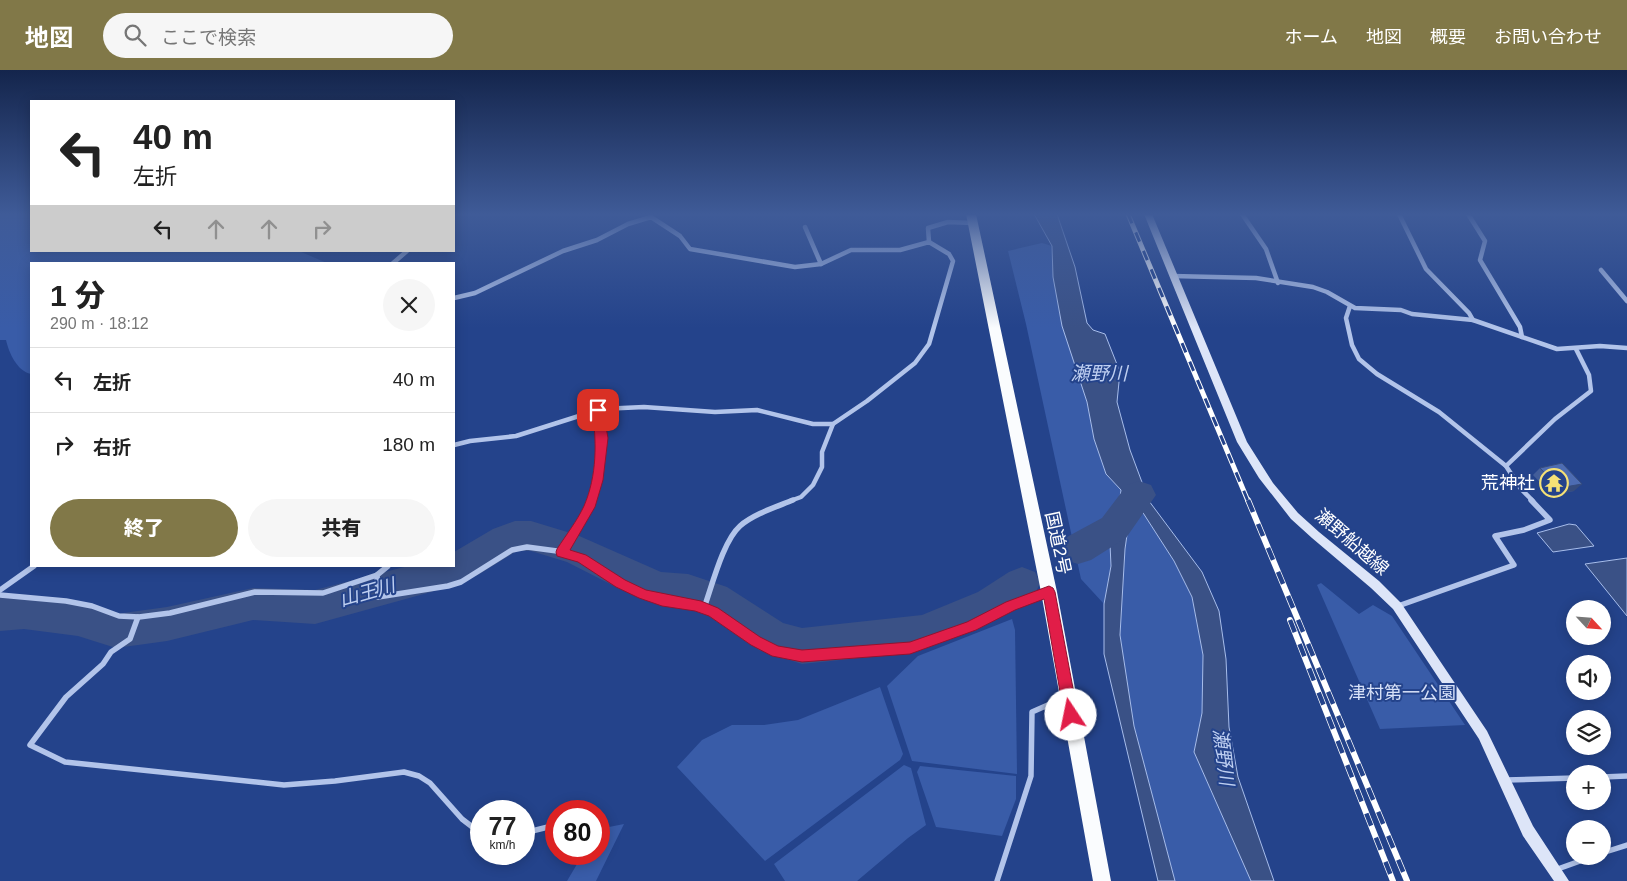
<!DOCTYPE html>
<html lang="ja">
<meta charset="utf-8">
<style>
:root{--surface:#fff;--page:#f6f6f6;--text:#222;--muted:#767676;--line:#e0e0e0;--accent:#817848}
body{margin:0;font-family:Helvetica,"Noto Sans JP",sans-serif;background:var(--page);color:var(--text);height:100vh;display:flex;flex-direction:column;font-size:19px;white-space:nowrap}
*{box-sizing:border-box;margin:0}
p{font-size:16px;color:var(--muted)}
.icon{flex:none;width:28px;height:28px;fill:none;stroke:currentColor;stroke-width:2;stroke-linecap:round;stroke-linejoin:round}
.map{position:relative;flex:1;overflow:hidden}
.details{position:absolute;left:30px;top:192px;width:425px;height:305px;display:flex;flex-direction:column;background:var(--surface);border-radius:0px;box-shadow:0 2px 12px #0003}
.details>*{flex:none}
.banner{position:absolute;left:30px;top:30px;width:425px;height:152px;border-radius:0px;box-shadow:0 2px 12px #0003;background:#fff;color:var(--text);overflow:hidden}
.needle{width:32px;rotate:116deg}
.tools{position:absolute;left:1566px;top:530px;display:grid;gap:10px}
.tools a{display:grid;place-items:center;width:45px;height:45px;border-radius:50%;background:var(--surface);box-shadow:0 2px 12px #0003;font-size:25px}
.speed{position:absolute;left:470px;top:730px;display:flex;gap:10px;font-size:25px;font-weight:700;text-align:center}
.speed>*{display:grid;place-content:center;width:65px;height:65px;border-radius:50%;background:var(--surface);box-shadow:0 2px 12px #0003;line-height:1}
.speed small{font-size:12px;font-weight:400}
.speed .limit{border:8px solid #d22;background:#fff;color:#111}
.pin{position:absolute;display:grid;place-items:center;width:42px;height:42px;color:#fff;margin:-21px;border-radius:10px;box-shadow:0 2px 8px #0006}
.me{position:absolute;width:55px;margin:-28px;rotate:349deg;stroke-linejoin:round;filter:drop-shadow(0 0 4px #0008)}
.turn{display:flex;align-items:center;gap:18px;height:105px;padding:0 20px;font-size:22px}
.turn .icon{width:65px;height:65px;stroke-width:2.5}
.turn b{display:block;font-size:35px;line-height:42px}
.lanes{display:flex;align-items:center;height:48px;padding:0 20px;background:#0003;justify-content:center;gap:25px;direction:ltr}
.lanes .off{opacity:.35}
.round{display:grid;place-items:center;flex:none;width:52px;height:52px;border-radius:26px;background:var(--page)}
.summary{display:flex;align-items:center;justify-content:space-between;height:85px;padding:0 20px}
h1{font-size:30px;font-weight:800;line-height:38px}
.action{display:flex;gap:10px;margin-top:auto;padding:10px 20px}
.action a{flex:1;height:58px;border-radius:30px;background:var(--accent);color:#fff;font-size:20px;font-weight:800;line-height:58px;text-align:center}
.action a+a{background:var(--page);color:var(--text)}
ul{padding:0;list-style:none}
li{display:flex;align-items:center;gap:15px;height:65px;padding:0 20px;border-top:1px solid var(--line)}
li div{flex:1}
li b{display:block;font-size:19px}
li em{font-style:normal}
header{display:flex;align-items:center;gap:30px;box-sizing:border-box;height:70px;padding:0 25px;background:var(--accent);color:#fff}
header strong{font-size:24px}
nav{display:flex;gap:28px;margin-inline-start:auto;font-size:18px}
.search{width:350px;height:45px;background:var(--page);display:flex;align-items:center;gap:12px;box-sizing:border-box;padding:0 18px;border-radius:28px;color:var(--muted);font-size:19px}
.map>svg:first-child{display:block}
</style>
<header>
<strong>地図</strong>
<div class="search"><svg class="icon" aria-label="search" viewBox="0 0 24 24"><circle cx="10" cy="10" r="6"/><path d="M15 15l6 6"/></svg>ここで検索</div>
<nav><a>ホーム</a><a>地図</a><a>概要</a><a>お問い合わせ</a></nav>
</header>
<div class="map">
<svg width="1627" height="811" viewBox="0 0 1627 811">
<rect width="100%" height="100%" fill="#24438b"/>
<g fill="#395ca8">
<path d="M0 144H31V181H299L329 194H31V304C17 301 9 283 6 270H0Z"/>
<path d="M1042 173 1052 176 1053 207 1087 332 1094 369 1106 404 1121 420 1119 435 1109 452 1111 496 1104 534 1081 509 1026 254 1008 181Z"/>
<path d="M1138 435 1174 491 1192 527 1203 585 1202 643 1194 682 1251 811H1175L1134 656 1120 565 1125 479 1130 443Z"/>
<path d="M1321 513 1359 544 1373 535 1392 546 1465 655 1380 659 1317 515Z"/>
<path d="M1012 549 1015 560 1017 704 912 691 887 616 918 586Z"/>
<path d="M880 617 903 684 900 690 765 791 677 697 702 670 732 655H764L798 650Z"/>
<path d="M904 695 911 698 926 755 908 768 857 811H785L774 794Z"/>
<path d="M920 696 1016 706V729L1002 766 936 757 917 702Z"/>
<path d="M624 754 596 811H567L583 784H599V759Z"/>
</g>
<g fill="#3a5186" stroke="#a7bdeb">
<path d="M1034 144H1057L1075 197 1087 253 1093 260 1105 264 1120 302 1117 332 1130 380 1149 431 1202 502 1219 541 1226 589 1229 657 1238 707 1274 811H1251L1194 682 1202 643 1203 585 1192 527 1174 491 1138 435 1130 444 1125 479 1120 565 1134 656 1175 811H1158L1104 584V534L1111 496 1109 452 1119 435 1121 420 1106 404 1094 369 1087 332 1062 256 1053 207 1052 176Z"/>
<path d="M1569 454 1576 455 1594 476 1553 482 1537 463Z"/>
<path d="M1627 488V546L1585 494Z"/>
</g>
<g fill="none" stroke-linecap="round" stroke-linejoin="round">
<g fill="#3a5186" fill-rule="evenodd">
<path d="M1139 411 1151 415 1156 425 1126 468 1091 490 1078 494 1065 490 1060 479 1065 468 1102 448 1127 415Z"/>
<path d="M515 451H531L577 465 661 502 688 504 727 517 783 553 802 558 922 545 978 522 1009 502 1022 497 1035 502 1040 513 1035 524 1004 546 924 579 859 588 802 594 759 580 701 541 688 536 660 534 618 518 567 492 531 481H517L478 505 431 522 315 554 253 550 167 571 116 578 78 566 24 559 0 561V527L24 525 78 532 116 544 167 537 253 518 315 520 408 496H454V482L493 459Z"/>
</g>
<g stroke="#b2c4ea" stroke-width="4.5">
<path d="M1242 144 1266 179 1278 213"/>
<path d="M1399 144 1426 199 1469 243 1473 250"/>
<path d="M1468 144 1485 171 1480 190 1520 257 1522 267"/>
<path d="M805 157 821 194"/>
<path d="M929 172 928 158 948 152 973 153"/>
<path d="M392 194 407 181"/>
<path d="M1601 200 1627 231"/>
<path d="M1173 206 1256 208 1313 217 1327 222 1355 238 1401 240 1412 244 1473 250 1557 279 1600 276 1627 278"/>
<path d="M454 228 475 223 563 181 597 170 628 154 651 147 680 166 690 179 795 197 821 194 851 180H900L929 172 949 184 953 191 929 274 915 293 867 331 833 354H813L757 340 715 342 644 337 601 339 516 366 470 371 454 375"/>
<path d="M1350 236 1346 248 1352 275 1359 289 1377 304 1439 342 1506 396 1521 419 1533 431"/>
<path d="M1506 396 1555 349 1591 321 1589 305 1576 279"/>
<path d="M590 431C603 401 602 372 598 340"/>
<path d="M790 431 801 427 813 415 822 397V382L833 354"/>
</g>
<g stroke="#b2c4ea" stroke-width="5.5">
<path d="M562 482 578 456 591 430"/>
<path d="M388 496 377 505 378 527 448 516 461 512 512 480 527 477 557 481 582 488 620 514 643 525 696 535 713 542 755 571 777 582 802 586 910 578 972 556 1011 536 1048 522"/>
<path d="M0 520 34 496"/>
<path d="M0 525 66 531 92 536 119 546 139 547 170 543 255 522 323 523 377 505"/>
<path d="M1398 536 1514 495 1495 466 1524 460 1550 450 1531 430"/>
<path d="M704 538C712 516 723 471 740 456 754 444 776 437 793 430"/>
<path d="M138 547 130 569 111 582 103 594 66 627 30 675 65 692 284 715 335 711 404 702 419 706 430 713 462 749 475 759 481 760"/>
<path d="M1602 707 1627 706"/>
<path d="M1506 710 1575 708"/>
<path d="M524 763 556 755"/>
<path d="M1602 783 1627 775"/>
<path d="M1555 800 1594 786"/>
<path d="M997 811 1031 706 1032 642 1066 627"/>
</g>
<path fill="#dde5f8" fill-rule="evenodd" d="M1144 144H1152L1247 372 1273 413 1298 443 1319 462 1379 511 1401 533 1487 661 1533 756 1569 811H1554L1523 766 1479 669 1393 539 1371 518 1312 468 1291 449 1259 408 1237 372Z"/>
<path fill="#fafcfe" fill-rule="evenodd" d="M966 144H976L1057 522 1111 811H1093L1041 522Z"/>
<defs>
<path id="rail-far1" d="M1128 144 1248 431"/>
<g id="rail">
<path d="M1248 430 1407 811"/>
<path d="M1290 550 1393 811"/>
</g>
</defs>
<use href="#rail-far1" stroke="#fff" stroke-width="5"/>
<use href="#rail" stroke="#fff" stroke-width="6"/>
<use href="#rail-far1" stroke="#24438b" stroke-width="3" stroke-dasharray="10" stroke-linecap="butt"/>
<use href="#rail" stroke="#24438b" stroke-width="4.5" stroke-dasharray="13" stroke-linecap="butt"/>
</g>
<path fill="#425d99" d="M1540 398 1574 421 1552 425 1533 405Z"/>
<path fill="#364c7d" d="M1582 414 1574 421 1552 425 1559 418Z"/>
<path fill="#4d6cb2" stroke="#364c7d" d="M1562 393 1582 414 1559 418 1540 398Z"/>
<linearGradient id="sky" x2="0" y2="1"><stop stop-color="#14254c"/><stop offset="0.56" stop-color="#3f5b98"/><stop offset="1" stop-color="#3f5b98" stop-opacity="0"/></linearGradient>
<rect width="1627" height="258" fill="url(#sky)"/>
<path fill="#e11d48" stroke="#92132f" d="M598 336 603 340 608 368 603 410 595 437 570 480 586 485 625 510 646 520 701 531 718 538 760 567 778 576 802 580 910 572 967 552 1006 532 1049 516 1053 518 1055 522 1078 645 1076 650 1071 652 1066 650 1064 645 1044 529 1015 540 976 560 910 584 802 592 772 586 751 575 709 546 695 541 662 536 639 528 616 517 578 492 557 486 556 482 557 479C566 465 577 451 584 436 597 406 597 371 592 340Z"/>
<defs>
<symbol id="temple-ring" viewBox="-11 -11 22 22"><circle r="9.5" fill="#24438b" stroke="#f5e176" stroke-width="1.5"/><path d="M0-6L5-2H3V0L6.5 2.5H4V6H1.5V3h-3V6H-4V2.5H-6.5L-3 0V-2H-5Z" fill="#f5e176"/></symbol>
</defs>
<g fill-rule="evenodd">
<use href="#temple-ring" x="1538" y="397" width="32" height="32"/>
</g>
<g text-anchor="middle" stroke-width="4" stroke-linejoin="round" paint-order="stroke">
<g font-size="18" fill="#fff" stroke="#24438b" text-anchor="end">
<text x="1535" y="419">荒神社</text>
</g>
<g font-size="18" fill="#fff" stroke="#24438b">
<text transform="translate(1352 472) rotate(41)" y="6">瀬野船越線</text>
<text transform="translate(1058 473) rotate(78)" y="6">国道2号</text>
</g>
<g font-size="18" fill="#d7e1f8" stroke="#24438b">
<text x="1402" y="629">津村第一公園</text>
</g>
<g font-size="19" font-style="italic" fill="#becff1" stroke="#24438b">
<text x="1099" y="310">瀬野川</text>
<text transform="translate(367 522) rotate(-16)" y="7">山王川</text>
<text transform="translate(1224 687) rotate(83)" y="7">瀬野川</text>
</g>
</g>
</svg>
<div class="tools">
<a><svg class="needle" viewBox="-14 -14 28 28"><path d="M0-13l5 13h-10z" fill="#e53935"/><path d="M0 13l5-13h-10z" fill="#767676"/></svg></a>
<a><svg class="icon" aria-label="sound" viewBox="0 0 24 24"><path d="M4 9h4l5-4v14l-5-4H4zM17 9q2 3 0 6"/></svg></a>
<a><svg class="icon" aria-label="layers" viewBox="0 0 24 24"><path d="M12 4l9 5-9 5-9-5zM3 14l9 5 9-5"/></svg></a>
<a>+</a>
<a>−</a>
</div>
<div class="speed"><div>77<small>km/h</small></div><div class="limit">80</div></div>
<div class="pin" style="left:598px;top:340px;background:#d93025"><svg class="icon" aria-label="arrive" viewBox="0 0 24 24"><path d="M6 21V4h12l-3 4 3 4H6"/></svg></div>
<svg class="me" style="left:1071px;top:645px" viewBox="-20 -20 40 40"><circle r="19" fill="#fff"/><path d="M0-13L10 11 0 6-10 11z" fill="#e11d48"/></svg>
<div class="banner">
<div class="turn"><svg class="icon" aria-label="left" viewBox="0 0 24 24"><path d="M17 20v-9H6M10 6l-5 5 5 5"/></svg><div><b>40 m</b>左折</div></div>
<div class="lanes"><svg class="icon" aria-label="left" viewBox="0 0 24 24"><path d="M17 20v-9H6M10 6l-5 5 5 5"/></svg><svg class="icon off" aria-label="ahead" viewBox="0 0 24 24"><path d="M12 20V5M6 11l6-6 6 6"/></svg><svg class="icon off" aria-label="ahead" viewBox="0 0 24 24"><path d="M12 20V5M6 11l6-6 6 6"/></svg><svg class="icon off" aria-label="right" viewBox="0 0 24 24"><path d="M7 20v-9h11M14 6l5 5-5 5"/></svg></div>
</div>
<section class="details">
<div class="summary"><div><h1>1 分</h1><p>290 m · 18:12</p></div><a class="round"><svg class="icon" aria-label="close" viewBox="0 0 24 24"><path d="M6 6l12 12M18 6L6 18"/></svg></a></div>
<ul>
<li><svg class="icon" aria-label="left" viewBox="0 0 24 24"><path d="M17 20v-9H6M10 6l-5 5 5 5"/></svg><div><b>左折</b></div><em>40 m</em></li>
<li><svg class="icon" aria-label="right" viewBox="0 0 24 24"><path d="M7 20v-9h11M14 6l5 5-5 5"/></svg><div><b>右折</b></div><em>180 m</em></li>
</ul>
<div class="action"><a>終了</a><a>共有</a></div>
</section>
</div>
